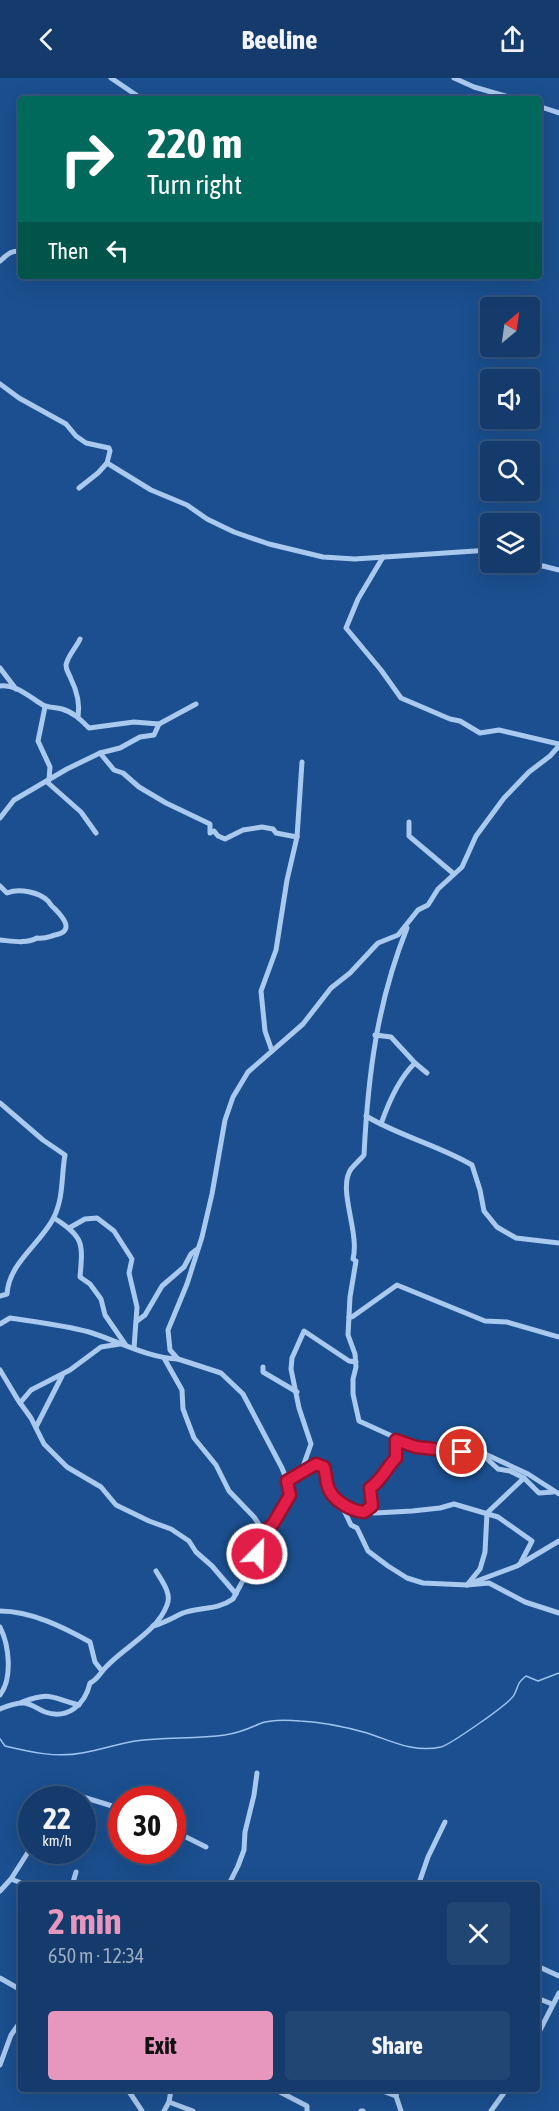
<!DOCTYPE html>
<meta charset="utf-8">
<style>
:root{--surface:#143b6b;--page:#214673;--text:#f1f3f6;--muted:#9dadc1;--line:#33557e;--accent:#e797bd}
body{margin:0;font-family:"Asap Condensed",sans-serif;background:var(--page);color:var(--text);height:100vh;display:flex;flex-direction:column;font-size:22px;white-space:nowrap}
*{box-sizing:border-box;margin:0}
p{font-size:20px;color:var(--muted)}
.icon{flex:none;width:33px;height:33px;fill:none;stroke:currentColor;stroke-width:2;stroke-linecap:round;stroke-linejoin:round}
.map{position:relative;flex:1;overflow:hidden}
.panel{position:absolute;left:18px;top:1804px;width:522px;height:210px;display:flex;flex-direction:column;background:var(--surface);border-radius:6px;box-shadow:0 6px 24px #0002,0 0 0 2px var(--line)}
.panel>*{flex:none}
.guide{position:absolute;left:18px;top:18px;width:524px;height:183px;border-radius:6px;box-shadow:0 6px 24px #0002,0 0 0 2px var(--line);background:#00695c;color:#fff;overflow:hidden}
.needle{width:39px;rotate:29deg}
.tools{position:absolute;left:480px;top:219px;display:grid;gap:12px}
.tools a{display:grid;place-items:center;width:60px;height:60px;border-radius:6px;background:var(--surface);box-shadow:0 6px 24px #0002,0 0 0 2px var(--line);font-size:30px}
.speed{position:absolute;left:18px;top:1708px;display:flex;gap:12px;font-size:30px;font-weight:700;text-align:center}
.speed>*{display:grid;place-content:center;width:78px;height:78px;border-radius:50%;background:var(--surface);box-shadow:0 6px 24px #0002,0 0 0 2px var(--line);line-height:1}
.speed small{font-size:15px;font-weight:400}
.speed .limit{border:9px solid #d22;background:#fff;color:#111}
.pin{position:absolute;display:grid;place-items:center;width:51px;height:51px;color:#fff;margin:-26px;border:3px solid #fff;border-radius:50%;box-shadow:0 2px 6px #0007}
.me{position:absolute;width:66px;margin:-33px;rotate:23deg;stroke-linejoin:round;filter:drop-shadow(0 0 4px #0008)}
.turn{display:flex;align-items:center;gap:21px;height:126px;padding:0 30px;font-size:27px}
.turn .icon{width:78px;height:78px;stroke-width:2.5}
.turn b{display:block;font-size:42px;line-height:51px}
.then{display:flex;align-items:center;height:57px;padding:0 30px;background:#0003;gap:12px;font-size:22px}
.round{display:grid;place-items:center;flex:none;width:63px;height:63px;border-radius:6px;background:var(--page)}
.headline{display:flex;align-items:center;justify-content:space-between;height:102px;padding:0 30px}
h1{font-size:36px;font-weight:700;line-height:45px;color:var(--accent)}
.cta{display:flex;gap:12px;margin-top:auto;padding:12px 30px}
.cta a{flex:1;height:69px;border-radius:6px;background:var(--accent);color:#111;font-size:24px;font-weight:700;line-height:69px;text-align:center}
.cta a+a{background:var(--page);color:var(--text)}
header{display:flex;justify-content:space-between;align-items:center;height:78px;padding:0 30px;background:var(--surface);font-size:27px;font-weight:700}
.map>svg:first-child{display:block}
</style>
<header><svg class="icon" aria-label="back" viewBox="0 0 24 24"><path d="M15 5l-7 7 7 7"/></svg>Beeline<svg class="icon" aria-label="share" viewBox="0 0 24 24"><path d="M12 15V3M7 8l5-5 5 5M5 13v7h14v-7"/></svg></header>
<div class="map">
<svg width="559" height="2033" viewBox="0 0 559 2033">
<rect width="100%" height="100%" fill="#1b4f8f"/>
<g fill="none" stroke-linecap="round" stroke-linejoin="round">
<path stroke="#9cc4f0" stroke-width="1.5" d="M0 1661 5 1668C30 1674 56 1680 82 1675 100 1672 117 1666 135 1663 165 1659 195 1661 225 1657 238 1655 248 1651 259 1646 271 1641 287 1642 300 1643 322 1644 346 1649 367 1655 392 1663 413 1675 441 1669 451 1666 509 1626 514 1617 519 1608 516 1606 526 1598L538 1603 559 1595"/>
<g stroke="#a9c9ee" stroke-width="5">
<path d="M111 0 142 21"/>
<path d="M454 0 474 9 516 21"/>
<path d="M538 28 559 35"/>
<path d="M0 183C7 177 12 171 21 174"/>
<path d="M0 306 19 320 66 346 76 358 86 365 109 370 110 373 107 385"/>
<path d="M79 410 98 395 107 385 151 412 187 427 207 441 234 454 269 466 323 479 355 481 490 472"/>
<path d="M383 479 358 521 346 550 381 592 401 620 450 641 460 643 480 655 499 652 559 666"/>
<path d="M525 484 529 489 543 488 559 492"/>
<path d="M0 590 16 611"/>
<path d="M0 608C17 606 29 619 43 627 49 630 55 629 62 631 73 634 81 642 89 650L134 644 159 646"/>
<path d="M45 629 38 663 50 689 49 702"/>
<path d="M78 639C80 626 77 613 71 601 69 595 66 593 66 587 68 577 76 570 80 561"/>
<path d="M100 675 114 692 123 695 139 709 166 725 210 746V755L214 753 218 758 225 761 243 752 262 749 273 751 276 755 297 759"/>
<path d="M47 704 81 734 96 755"/>
<path d="M0 740 14 722 67 691 100 675 120 670 140 659 154 657 159 646 196 626"/>
<path d="M409 744V758L454 796"/>
<path d="M0 808 7 815C19 810 39 814 48 823 50 825 51 828 54 830 62 838 76 853 55 857 48 859 45 861 37 860 27 866 12 863 0 862"/>
<path d="M407 850C377 925 368 997 364 1077 360 1082 355 1086 351 1091 337 1111 360 1154 353 1181L356 1183 350 1219 348 1257 355 1276 356 1289 353 1301V1316L359 1343 416 1369 483 1375 528 1396 559 1416"/>
<path d="M375 957 391 959 415 985"/>
<path d="M272 973 265 953 261 913 276 872 287 802 297 759 302 684"/>
<path d="M0 1025 43 1062 65 1077C61 1099 64 1120 53 1141 39 1167 9 1185 7 1216L0 1218"/>
<path d="M366 1038C399 1058 438 1067 472 1087L480 1112 484 1133 497 1149 516 1160 559 1165"/>
<path d="M381 1046C388 1026 399 1000 415 985L427 995"/>
<path d="M54 1140C84 1159 83 1165 80 1199L90 1206 101 1221 105 1237 125 1266"/>
<path d="M69 1150 85 1141 97 1140 114 1153 132 1181 129 1195 137 1229 134 1270"/>
<path d="M349 1239H352L397 1207 485 1243 507 1244 559 1259"/>
<path d="M137 1243 145 1237 162 1208 184 1189 191 1176 196 1172"/>
<path d="M0 1246 10 1240C36 1244 63 1247 89 1254 118 1263 148 1280 178 1281L170 1272 168 1252 187 1206 202 1159 212 1116 225 1042 233 1019 248 994 303 946 331 910 350 895 378 865 398 857 418 832 428 827 438 811 462 789 476 758 504 720 529 694 550 678 559 668"/>
<path d="M164 1280 182 1312 183 1331 194 1360 216 1387 229 1413 254 1439 264 1454"/>
<path d="M263 1289V1294L297 1314"/>
<path d="M0 1292 18 1322 31 1340 44 1366 67 1389 101 1409 116 1427 149 1443 171 1451 189 1463 196 1474 212 1488 236 1516"/>
<path d="M20 1325 31 1312 70 1292 101 1269 120 1266"/>
<path d="M36 1349 62 1298"/>
<path d="M484 1378 498 1391 510 1393 524 1400"/>
<path d="M301 1394 311 1366 299 1330 291 1291 292 1280 304 1253 349 1283 356 1284"/>
<path d="M287 1403 316 1386 324 1389 328 1410 341 1426 351 1447 357 1450 368 1473 388 1488 407 1500 423 1505 467 1507 489 1505 525 1524 559 1535"/>
<path d="M341 1424 357 1433 375 1435 412 1433 440 1430 454 1426 498 1439 532 1463 520 1486"/>
<path d="M364 1434 372 1428 371 1410C382 1403 387 1390 396 1380V1362"/>
<path d="M474 1504 517 1488 559 1463"/>
<path d="M467 1507 480 1491 485 1474 487 1435 524 1400 539 1415 553 1414"/>
<path d="M0 1533C31 1533 63 1549 90 1564L95 1584 102 1593"/>
<path d="M153 1548C164 1545 172 1540 183 1535 199 1529 218 1532 233 1521L257 1476 264 1454 273 1446 290 1417 287 1403 282 1390 243 1316 221 1295 178 1281"/>
<path d="M0 1549C9 1567 13 1600 0 1617"/>
<path d="M22 1624C53 1613 50 1620 79 1627"/>
<path d="M0 1631C7 1628 15 1625 23 1625 31 1625 37 1631 45 1634 67 1642 85 1627 90 1605 98 1601 99 1596 106 1589 124 1569 157 1554 167 1527 172 1516 162 1503 156 1493"/>
<path d="M80 1722 83 1719 122 1731"/>
<path d="M172 1752 206 1769"/>
<path d="M11 1801 29 1808"/>
<path d="M72 1808 76 1794"/>
<path d="M228 1808 238 1788 244 1772 245 1754 254 1717 257 1695"/>
<path d="M418 1808 428 1779 445 1744"/>
<path d="M0 1813 11 1801 32 1768"/>
<path d="M537 1888 559 1898"/>
<path d="M0 1900 21 1912"/>
<path d="M537 1920 552 1926"/>
<path d="M537 1958 559 1915"/>
<path d="M0 1987 11 1957 21 1943"/>
<path d="M128 2012 142 2033"/>
<path d="M276 2012 307 2028V2033"/>
<path d="M380 2012 396 2018"/>
<path d="M397 2012 396 2018 401 2033"/>
<path d="M169 2024 193 2033"/>
<path d="M164 2033 169 2024 171 2012"/>
<path d="M361 2033H363"/>
<path d="M491 2033 506 2012"/>
</g>
</g>
<g fill="none" stroke-linecap="round" stroke-linejoin="round">
<defs>
<path id="route" d="M257 1476 264 1454 273 1446 290 1417 287 1403 316 1386 324 1389C326 1396 326 1403 328 1409 332 1422 351 1433 364 1434L372 1428 370 1410C382 1402 386 1390 396 1380V1362L416 1369 462 1374"/>
</defs>
<use href="#route" stroke="#92132f" stroke-width="15"/>
<use href="#route" stroke="#e11d48" stroke-width="10"/>
</g>
</svg>
<div class="tools">
<a><svg class="needle" viewBox="-14 -14 28 28"><path d="M0-13l5 13h-10z" fill="#e53935"/><path d="M0 13l5-13h-10z" fill="#9dadc1"/></svg></a>
<a><svg class="icon" aria-label="sound" viewBox="0 0 24 24"><path d="M4 9h4l5-4v14l-5-4H4zM17 9q2 3 0 6"/></svg></a>
<a><svg class="icon" aria-label="search" viewBox="0 0 24 24"><circle cx="10" cy="10" r="6"/><path d="M15 15l6 6"/></svg></a>
<a><svg class="icon" aria-label="layers" viewBox="0 0 24 24"><path d="M12 4l9 5-9 5-9-5zM3 14l9 5 9-5"/></svg></a>
</div>
<div class="speed"><div>22<small>km/h</small></div><div class="limit">30</div></div>
<div class="pin" style="left:462px;top:1374px;background:#d93025"><svg class="icon" aria-label="arrive" viewBox="0 0 24 24"><path d="M6 21V4h12l-3 4 3 4H6"/></svg></div>
<svg class="me" style="left:257px;top:1476px" viewBox="-20 -20 40 40"><circle r="17" fill="#e11d48" stroke="#fff" stroke-width="3"/><path d="M0-11L8 9 0 5-8 9z" fill="#fff"/></svg>
<div class="guide">
<div class="turn"><svg class="icon" aria-label="right" viewBox="0 0 24 24"><path d="M7 20v-9h11M14 6l5 5-5 5"/></svg><div><b>220 m</b>Turn right</div></div>
<div class="then">Then<svg class="icon" aria-label="left" viewBox="0 0 24 24"><path d="M17 20v-9H6M10 6l-5 5 5 5"/></svg></div>
</div>
<section class="panel">
<div class="headline"><div><h1>2 min</h1><p>650 m · 12:34</p></div><a class="round"><svg class="icon" aria-label="close" viewBox="0 0 24 24"><path d="M6 6l12 12M18 6L6 18"/></svg></a></div>
<div class="cta"><a>Exit</a><a>Share</a></div>
</section>
</div>
